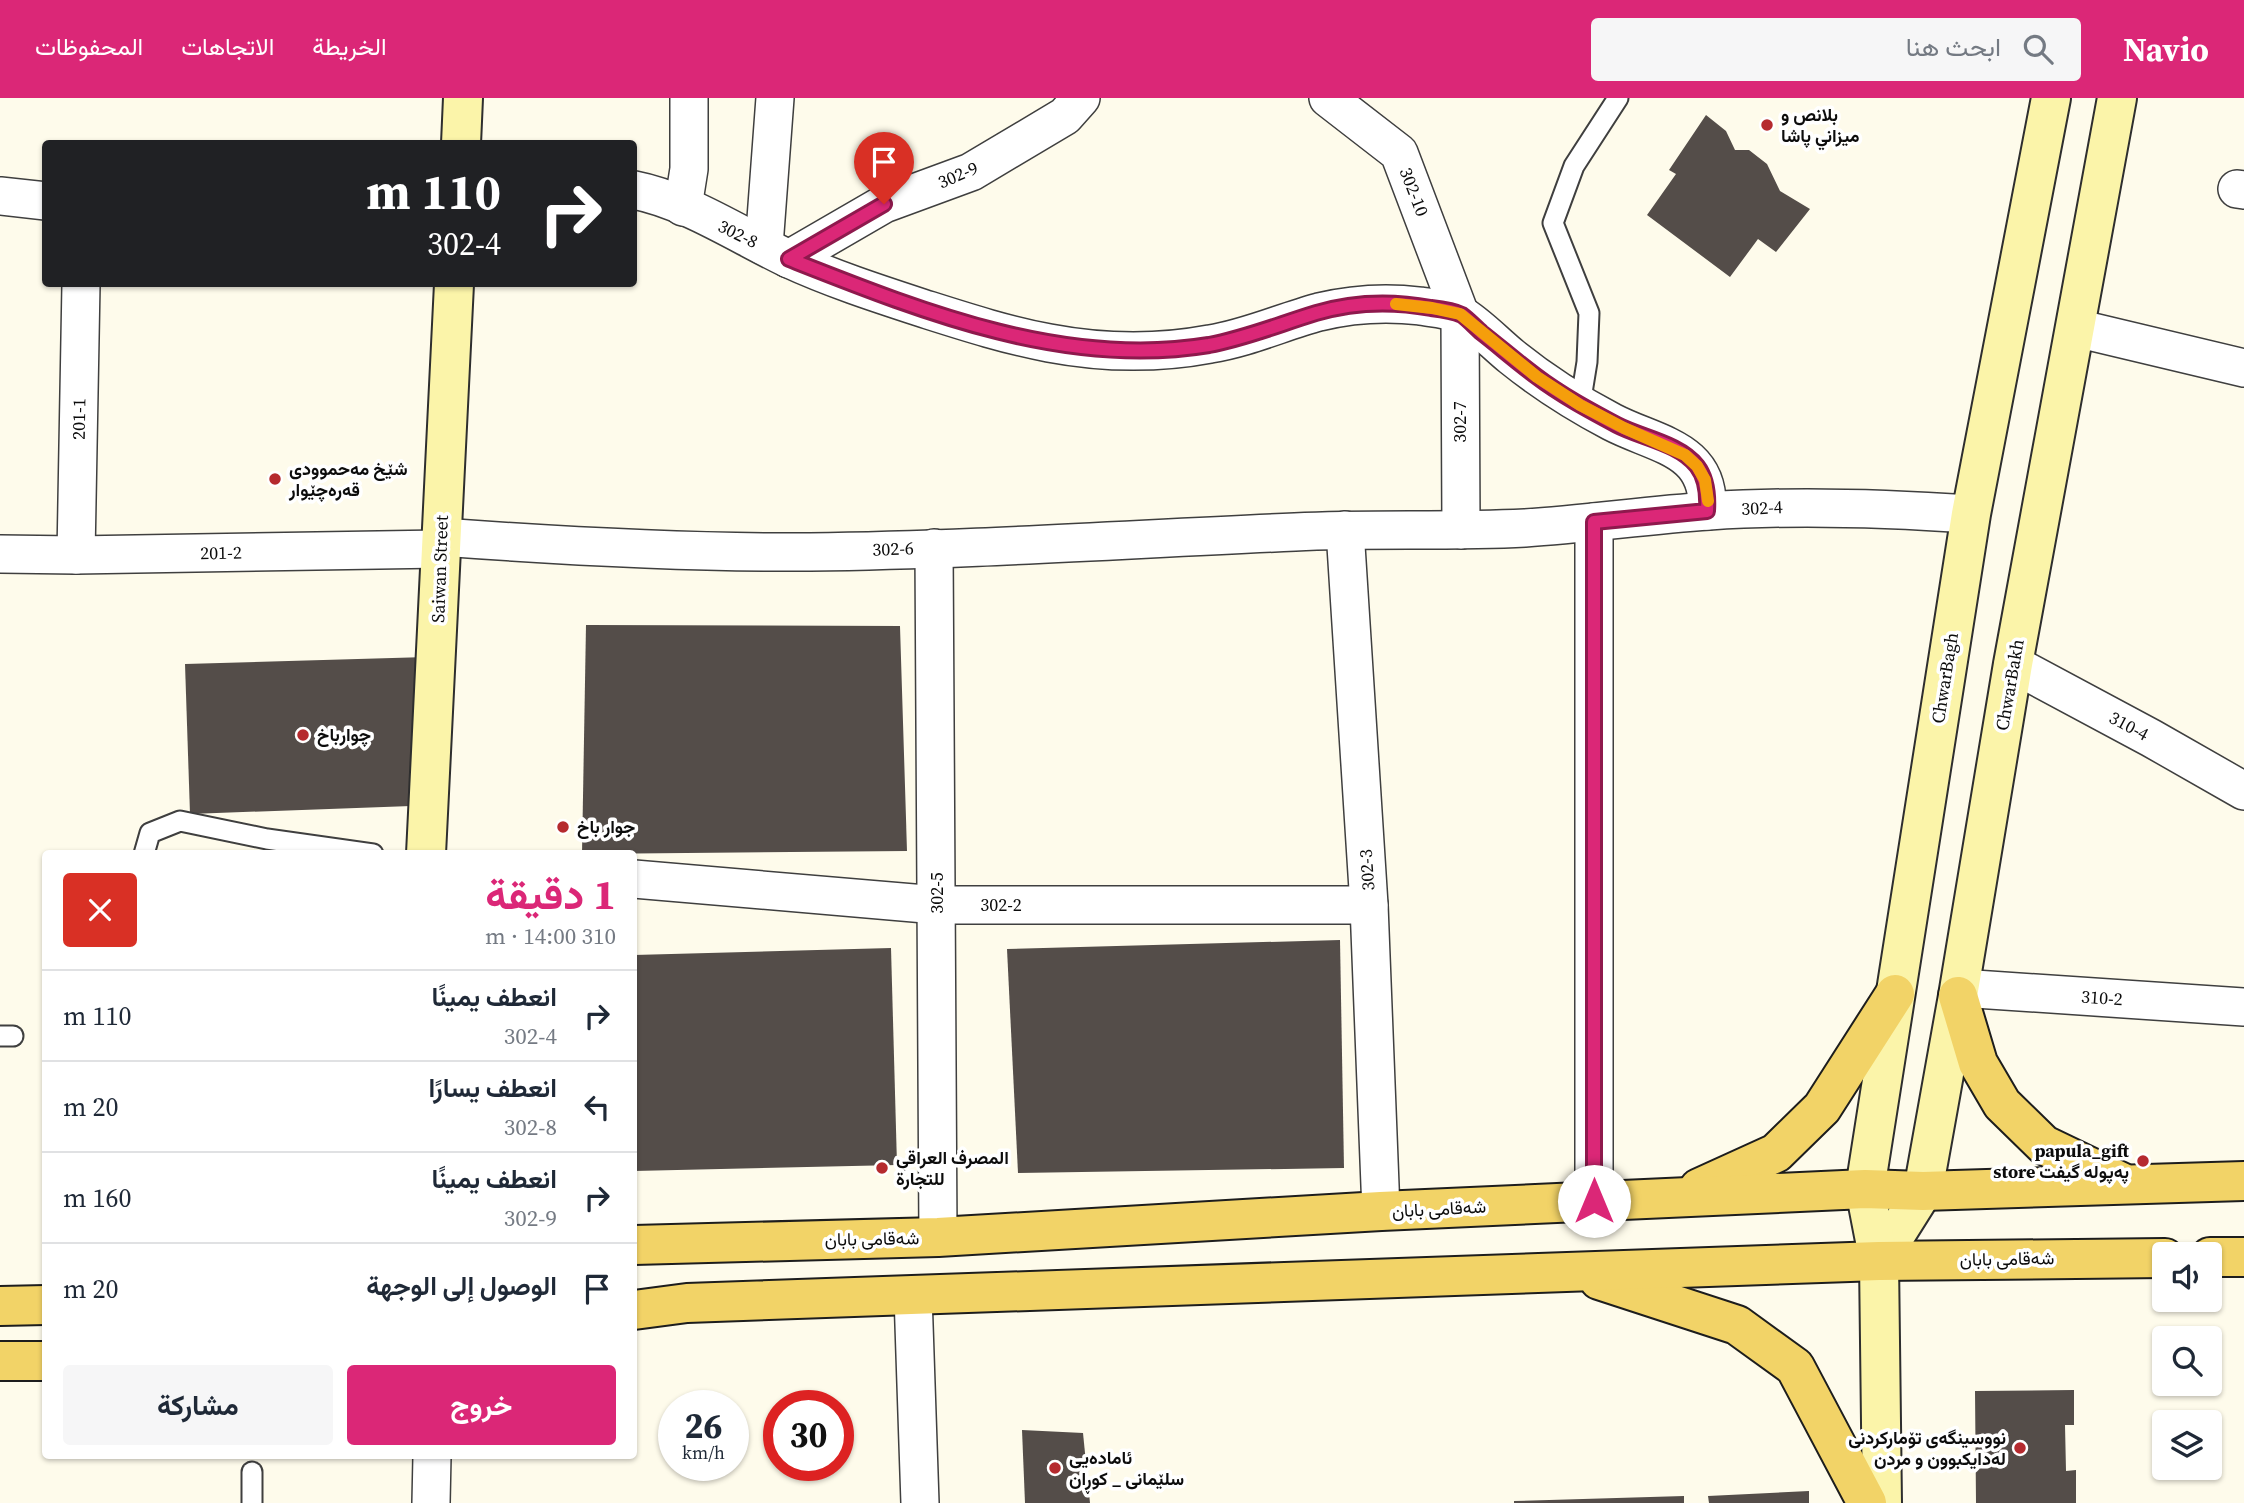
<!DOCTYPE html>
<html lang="ar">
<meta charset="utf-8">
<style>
:root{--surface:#fff;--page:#f6f6f7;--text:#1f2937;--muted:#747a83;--line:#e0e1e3;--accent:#db2777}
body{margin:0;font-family:"Source Serif 4",Vazirmatn,serif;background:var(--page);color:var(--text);direction:rtl;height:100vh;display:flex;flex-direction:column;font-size:26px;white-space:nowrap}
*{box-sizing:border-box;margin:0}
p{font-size:23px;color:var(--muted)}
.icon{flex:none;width:38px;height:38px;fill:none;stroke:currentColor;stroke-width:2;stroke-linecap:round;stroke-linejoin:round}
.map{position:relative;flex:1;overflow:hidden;direction:ltr}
.panel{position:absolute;left:42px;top:752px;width:595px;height:609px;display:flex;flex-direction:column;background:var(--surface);border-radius:7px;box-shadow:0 2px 5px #0004;direction:rtl}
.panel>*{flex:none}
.top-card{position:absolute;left:42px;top:42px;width:595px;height:147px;border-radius:7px;box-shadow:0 2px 5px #0004;direction:rtl;background:#202124;color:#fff;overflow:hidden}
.buttons{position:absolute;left:2152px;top:1144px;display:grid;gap:14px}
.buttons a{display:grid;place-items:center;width:70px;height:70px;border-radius:7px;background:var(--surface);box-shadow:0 2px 5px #0004;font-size:35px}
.speed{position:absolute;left:658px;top:1292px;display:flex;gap:14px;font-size:35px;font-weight:700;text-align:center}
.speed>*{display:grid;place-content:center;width:91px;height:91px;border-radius:50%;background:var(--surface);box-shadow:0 2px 5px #0004;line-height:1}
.speed small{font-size:18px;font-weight:400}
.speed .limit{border:10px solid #d22;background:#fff;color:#111}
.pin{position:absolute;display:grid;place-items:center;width:60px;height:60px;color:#fff;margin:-72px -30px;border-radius:50% 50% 50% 0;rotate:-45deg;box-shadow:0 0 7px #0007}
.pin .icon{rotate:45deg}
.me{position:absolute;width:77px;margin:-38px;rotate:0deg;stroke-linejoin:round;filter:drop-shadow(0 0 5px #0008)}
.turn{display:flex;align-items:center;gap:24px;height:147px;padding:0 21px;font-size:32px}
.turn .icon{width:91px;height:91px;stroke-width:2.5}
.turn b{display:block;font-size:49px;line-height:60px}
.round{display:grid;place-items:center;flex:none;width:74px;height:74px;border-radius:7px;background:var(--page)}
.headline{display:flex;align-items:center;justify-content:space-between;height:119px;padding:0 21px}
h1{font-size:42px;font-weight:700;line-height:52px;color:var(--accent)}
.action{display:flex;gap:14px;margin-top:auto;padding:14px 21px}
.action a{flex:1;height:80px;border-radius:7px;background:var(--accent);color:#fff;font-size:28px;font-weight:700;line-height:80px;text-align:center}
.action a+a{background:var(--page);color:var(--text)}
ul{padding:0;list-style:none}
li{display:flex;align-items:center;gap:21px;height:91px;padding:0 21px;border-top:2px solid var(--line)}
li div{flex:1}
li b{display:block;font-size:26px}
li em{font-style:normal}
header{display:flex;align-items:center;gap:42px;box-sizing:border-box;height:98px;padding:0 35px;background:var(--accent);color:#fff}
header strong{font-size:33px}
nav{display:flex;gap:38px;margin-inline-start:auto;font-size:24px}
.search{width:490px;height:63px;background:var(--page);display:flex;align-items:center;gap:18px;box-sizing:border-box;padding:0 24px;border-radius:7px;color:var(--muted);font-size:26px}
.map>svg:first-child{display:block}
</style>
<header>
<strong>Navio</strong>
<div class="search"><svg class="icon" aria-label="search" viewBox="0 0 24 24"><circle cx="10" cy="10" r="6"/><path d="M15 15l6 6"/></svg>ابحث هنا</div>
<nav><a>الخريطة</a><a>الاتجاهات</a><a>المحفوظات</a></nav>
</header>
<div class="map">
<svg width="2244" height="1405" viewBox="0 0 2244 1405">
<rect width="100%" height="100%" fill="#fefbeb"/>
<g fill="#544d49">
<path d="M1706 17 1726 33 1735 52H1749L1767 66 1780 93 1810 111 1776 154 1758 141 1730 179 1647 117 1676 76 1669 72Z"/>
<path d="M586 527 900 528 907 753 582 756Z"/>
<path d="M427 559 411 708 190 716 185 566Z"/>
<path d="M1340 842 1344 1070 1018 1075 1007 851Z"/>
<path d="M891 850 897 1067 634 1073V857Z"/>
<path d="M2074 1292V1327H2065L2066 1373 2076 1372V1405H1976L1975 1293Z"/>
<path d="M1022 1332 1083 1335 1090 1405H1025Z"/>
<path d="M1809 1393V1405H1709L1708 1398Z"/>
<path d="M1684 1398V1405H1514V1403Z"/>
</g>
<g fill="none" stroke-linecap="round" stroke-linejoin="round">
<defs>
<g id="lane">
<path d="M1580 307 1587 264 1589 215 1553 125 1574 68 1618 0"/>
<path d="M144 756 150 735 180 723 267 741 373 756"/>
<path d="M0 938H13"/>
<path d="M252 1374V1405"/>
</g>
<g id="street">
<path d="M1328 0 1399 55 1460 216 1461 432"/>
<path d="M2237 91 2244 92"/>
<path d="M634 92C686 102 739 137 787 160 830 180 876 195 922 210 963 223 1006 237 1049 245 1102 255 1157 256 1210 246 1248 240 1282 224 1319 214 1352 206 1386 204 1420 208 1432 210 1450 211 1461 217 1476 225 1497 247 1512 259 1543 284 1576 305 1612 324 1656 347 1711 350 1707 413"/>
<path d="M0 98 46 103"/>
<path d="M683 109 689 71V0"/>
<path d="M764 148 775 0"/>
<path d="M789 161 884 106 971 74 1065 18 1081 0"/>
<path d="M2076 230 2244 270"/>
<path d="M1345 432 1369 807 1381 1113"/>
<path d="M441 439C564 448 687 455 810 454 971 452 1133 441 1295 434 1371 430 1448 434 1525 430 1587 426 1648 417 1709 413 1797 407 1883 410 1971 416"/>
<path d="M934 450 938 1139"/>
<path d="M0 456 76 457 441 451"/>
<path d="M76 457 81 186"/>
<path d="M2013 566 2151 640 2244 693"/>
<path d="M634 781 937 807H1369"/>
<path d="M1960 890 2244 909"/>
<path d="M1594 1103V424"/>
<path d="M913 1197 920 1405"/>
<path d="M431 1405 432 1358"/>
</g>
<g id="secondary">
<path d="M461 46 463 0"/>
<path d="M426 756 454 186"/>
<path d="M1879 1163 1923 1093 1958 898 2013 566 2117 0"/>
<path d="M1882 1405 1879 1163 1865 1091 1971 416 2051 0"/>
</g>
<g id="primary">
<path d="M1958 898 1978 965 2002 1006 2044 1047 2121 1084"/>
<path d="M1699 1090 1776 1055 1822 1010 1895 896"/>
<path d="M634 1147 938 1139 1381 1113 1865 1091 1923 1093 2244 1083"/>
<path d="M2210 1159H2244"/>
<path d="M1599 1182 1737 1227 1795 1269 1867 1405"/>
<path d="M0 1208 46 1207"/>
<path d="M634 1212 687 1205 1879 1163 2165 1160"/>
<path d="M0 1263H46"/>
</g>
</defs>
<use href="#lane" stroke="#3f3f3f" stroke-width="23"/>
<use href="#street" stroke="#3f3f3f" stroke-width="40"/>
<use href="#secondary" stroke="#2e2e2e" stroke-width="42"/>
<use href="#primary" stroke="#1d1d1d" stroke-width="42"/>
<use href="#lane" stroke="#fff" stroke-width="19"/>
<use href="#street" stroke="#fff" stroke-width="37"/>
<use href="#secondary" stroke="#fbf4a9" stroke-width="38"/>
<use href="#primary" stroke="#f2d367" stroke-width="38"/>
</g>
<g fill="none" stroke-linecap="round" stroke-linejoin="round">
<defs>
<path id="route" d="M884 106 789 161C921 213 1064 271 1209 247 1246 240 1280 226 1316 215 1353 204 1393 203 1431 210 1440 211 1454 213 1462 217 1469 222 1475 229 1482 235 1500 249 1517 264 1536 278 1561 297 1589 312 1617 327 1642 340 1679 345 1697 368 1707 381 1708 397 1707 413L1594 424V1103"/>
</defs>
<use href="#route" stroke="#8e194d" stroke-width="18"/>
<use href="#route" stroke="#db2777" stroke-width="12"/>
<path stroke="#f59e0b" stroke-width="12" d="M1396 206 1432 210 1460 216 1537 279 1580 307 1624 330 1685 357 1697 368 1705 382 1708 403"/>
</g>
<g fill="#b52a2e" stroke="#fff" stroke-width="2.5">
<circle cx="1767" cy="27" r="7"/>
<circle cx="275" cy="381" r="7"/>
<circle cx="303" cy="637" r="7"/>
<circle cx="563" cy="729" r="7"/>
<circle cx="2143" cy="1063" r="7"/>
<circle cx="882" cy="1070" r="7"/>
<circle cx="2020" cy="1350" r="7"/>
<circle cx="1055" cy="1370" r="7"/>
</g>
<g text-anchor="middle" stroke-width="7" stroke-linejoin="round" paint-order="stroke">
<g font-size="18" font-weight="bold" fill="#0c0c0c" stroke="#fff" text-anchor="start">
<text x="1781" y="23">بلانص و<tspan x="1781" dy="21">ميزاني پاشا</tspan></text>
<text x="289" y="377">شێخ مەحموودی<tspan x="289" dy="21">قەرەچێوار</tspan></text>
<text x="317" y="643">چوارباخ</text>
<text x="577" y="735">جوار باخ</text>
<text x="2129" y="1059" text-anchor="end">papula_gift<tspan x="2129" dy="21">store پەپولە گیفت</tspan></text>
<text x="896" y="1066">المصرف العراقي<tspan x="896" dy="21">للتجارة</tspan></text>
<text x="2006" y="1346" text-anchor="end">نووسینگەی تۆمارکردنی<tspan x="2006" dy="21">لەدایکبوون و مردن</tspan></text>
<text x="1069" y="1366">ئامادەیی<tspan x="1069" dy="21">سلێمانی _ کوڕان</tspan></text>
</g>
<g font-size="18" fill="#0c0c0c" stroke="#fff">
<text transform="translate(958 77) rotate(-23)" y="6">302-9</text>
<text transform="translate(1414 94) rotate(69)" y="6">302-10</text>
<text transform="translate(738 136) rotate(26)" y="6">302-8</text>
<text transform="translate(79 321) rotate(-89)" y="6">201-1</text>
<text transform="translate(1460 324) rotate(-90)" y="6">302-7</text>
<text transform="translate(1762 410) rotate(-3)" y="6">302-4</text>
<text transform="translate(893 451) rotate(-2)" y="6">302-6</text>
<text transform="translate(221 455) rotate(-1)" y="6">201-2</text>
<text transform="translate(440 471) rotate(-88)" y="6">Saiwan Street</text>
<text transform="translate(1945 580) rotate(-81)" y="6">ChwarBagh</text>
<text transform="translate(2010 587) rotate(-80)" y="6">ChwarBakh</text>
<text transform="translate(2129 628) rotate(28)" y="6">310-4</text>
<text transform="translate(1367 772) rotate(-94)" y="6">302-3</text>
<text transform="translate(937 795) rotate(-90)" y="6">302-5</text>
<text x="1001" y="813">302-2</text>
<text transform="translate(2102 900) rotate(4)" y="6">310-2</text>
<text transform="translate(1439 1111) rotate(-3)" y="6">شەقامی بابان</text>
<text transform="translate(872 1141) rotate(-1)" y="6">شەقامی بابان</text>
<text transform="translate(2007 1161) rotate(-1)" y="6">شەقامی بابان</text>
</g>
</g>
</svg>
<div class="buttons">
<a><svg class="icon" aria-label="sound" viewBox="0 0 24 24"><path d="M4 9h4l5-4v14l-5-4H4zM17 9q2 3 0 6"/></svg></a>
<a><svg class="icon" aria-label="search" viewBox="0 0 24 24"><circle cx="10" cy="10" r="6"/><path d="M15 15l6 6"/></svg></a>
<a><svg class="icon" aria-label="layers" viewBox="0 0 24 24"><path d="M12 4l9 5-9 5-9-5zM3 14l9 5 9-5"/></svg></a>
</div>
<div class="speed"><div>26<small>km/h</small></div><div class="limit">30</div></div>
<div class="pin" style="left:884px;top:106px;background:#d93025"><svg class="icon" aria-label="arrive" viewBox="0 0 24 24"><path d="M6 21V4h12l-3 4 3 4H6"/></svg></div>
<svg class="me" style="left:1594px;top:1103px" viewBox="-20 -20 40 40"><circle r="19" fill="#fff"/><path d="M0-13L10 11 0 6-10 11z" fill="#db2777"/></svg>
<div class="top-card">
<div class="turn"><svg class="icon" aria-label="right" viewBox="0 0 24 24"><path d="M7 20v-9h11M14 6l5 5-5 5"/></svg><div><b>110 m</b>302-4</div></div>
</div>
<section class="panel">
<div class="headline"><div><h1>1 دقيقة</h1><p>310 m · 14:00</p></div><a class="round" style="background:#d93025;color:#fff"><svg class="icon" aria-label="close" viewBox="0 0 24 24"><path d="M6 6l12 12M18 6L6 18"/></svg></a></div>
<ul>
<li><svg class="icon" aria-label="right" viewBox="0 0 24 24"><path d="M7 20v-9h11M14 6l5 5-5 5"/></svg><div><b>انعطف يمينًا</b><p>302-4</p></div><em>110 m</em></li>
<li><svg class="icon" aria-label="left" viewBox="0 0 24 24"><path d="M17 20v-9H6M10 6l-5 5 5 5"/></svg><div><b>انعطف يسارًا</b><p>302-8</p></div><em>20 m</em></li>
<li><svg class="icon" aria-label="right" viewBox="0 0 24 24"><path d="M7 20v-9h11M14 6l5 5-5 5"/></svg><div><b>انعطف يمينًا</b><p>302-9</p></div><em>160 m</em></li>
<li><svg class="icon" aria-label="arrive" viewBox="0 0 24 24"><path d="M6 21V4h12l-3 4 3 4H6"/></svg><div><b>الوصول إلى الوجهة</b></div><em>20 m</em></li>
</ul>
<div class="action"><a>خروج</a><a>مشاركة</a></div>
</section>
</div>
